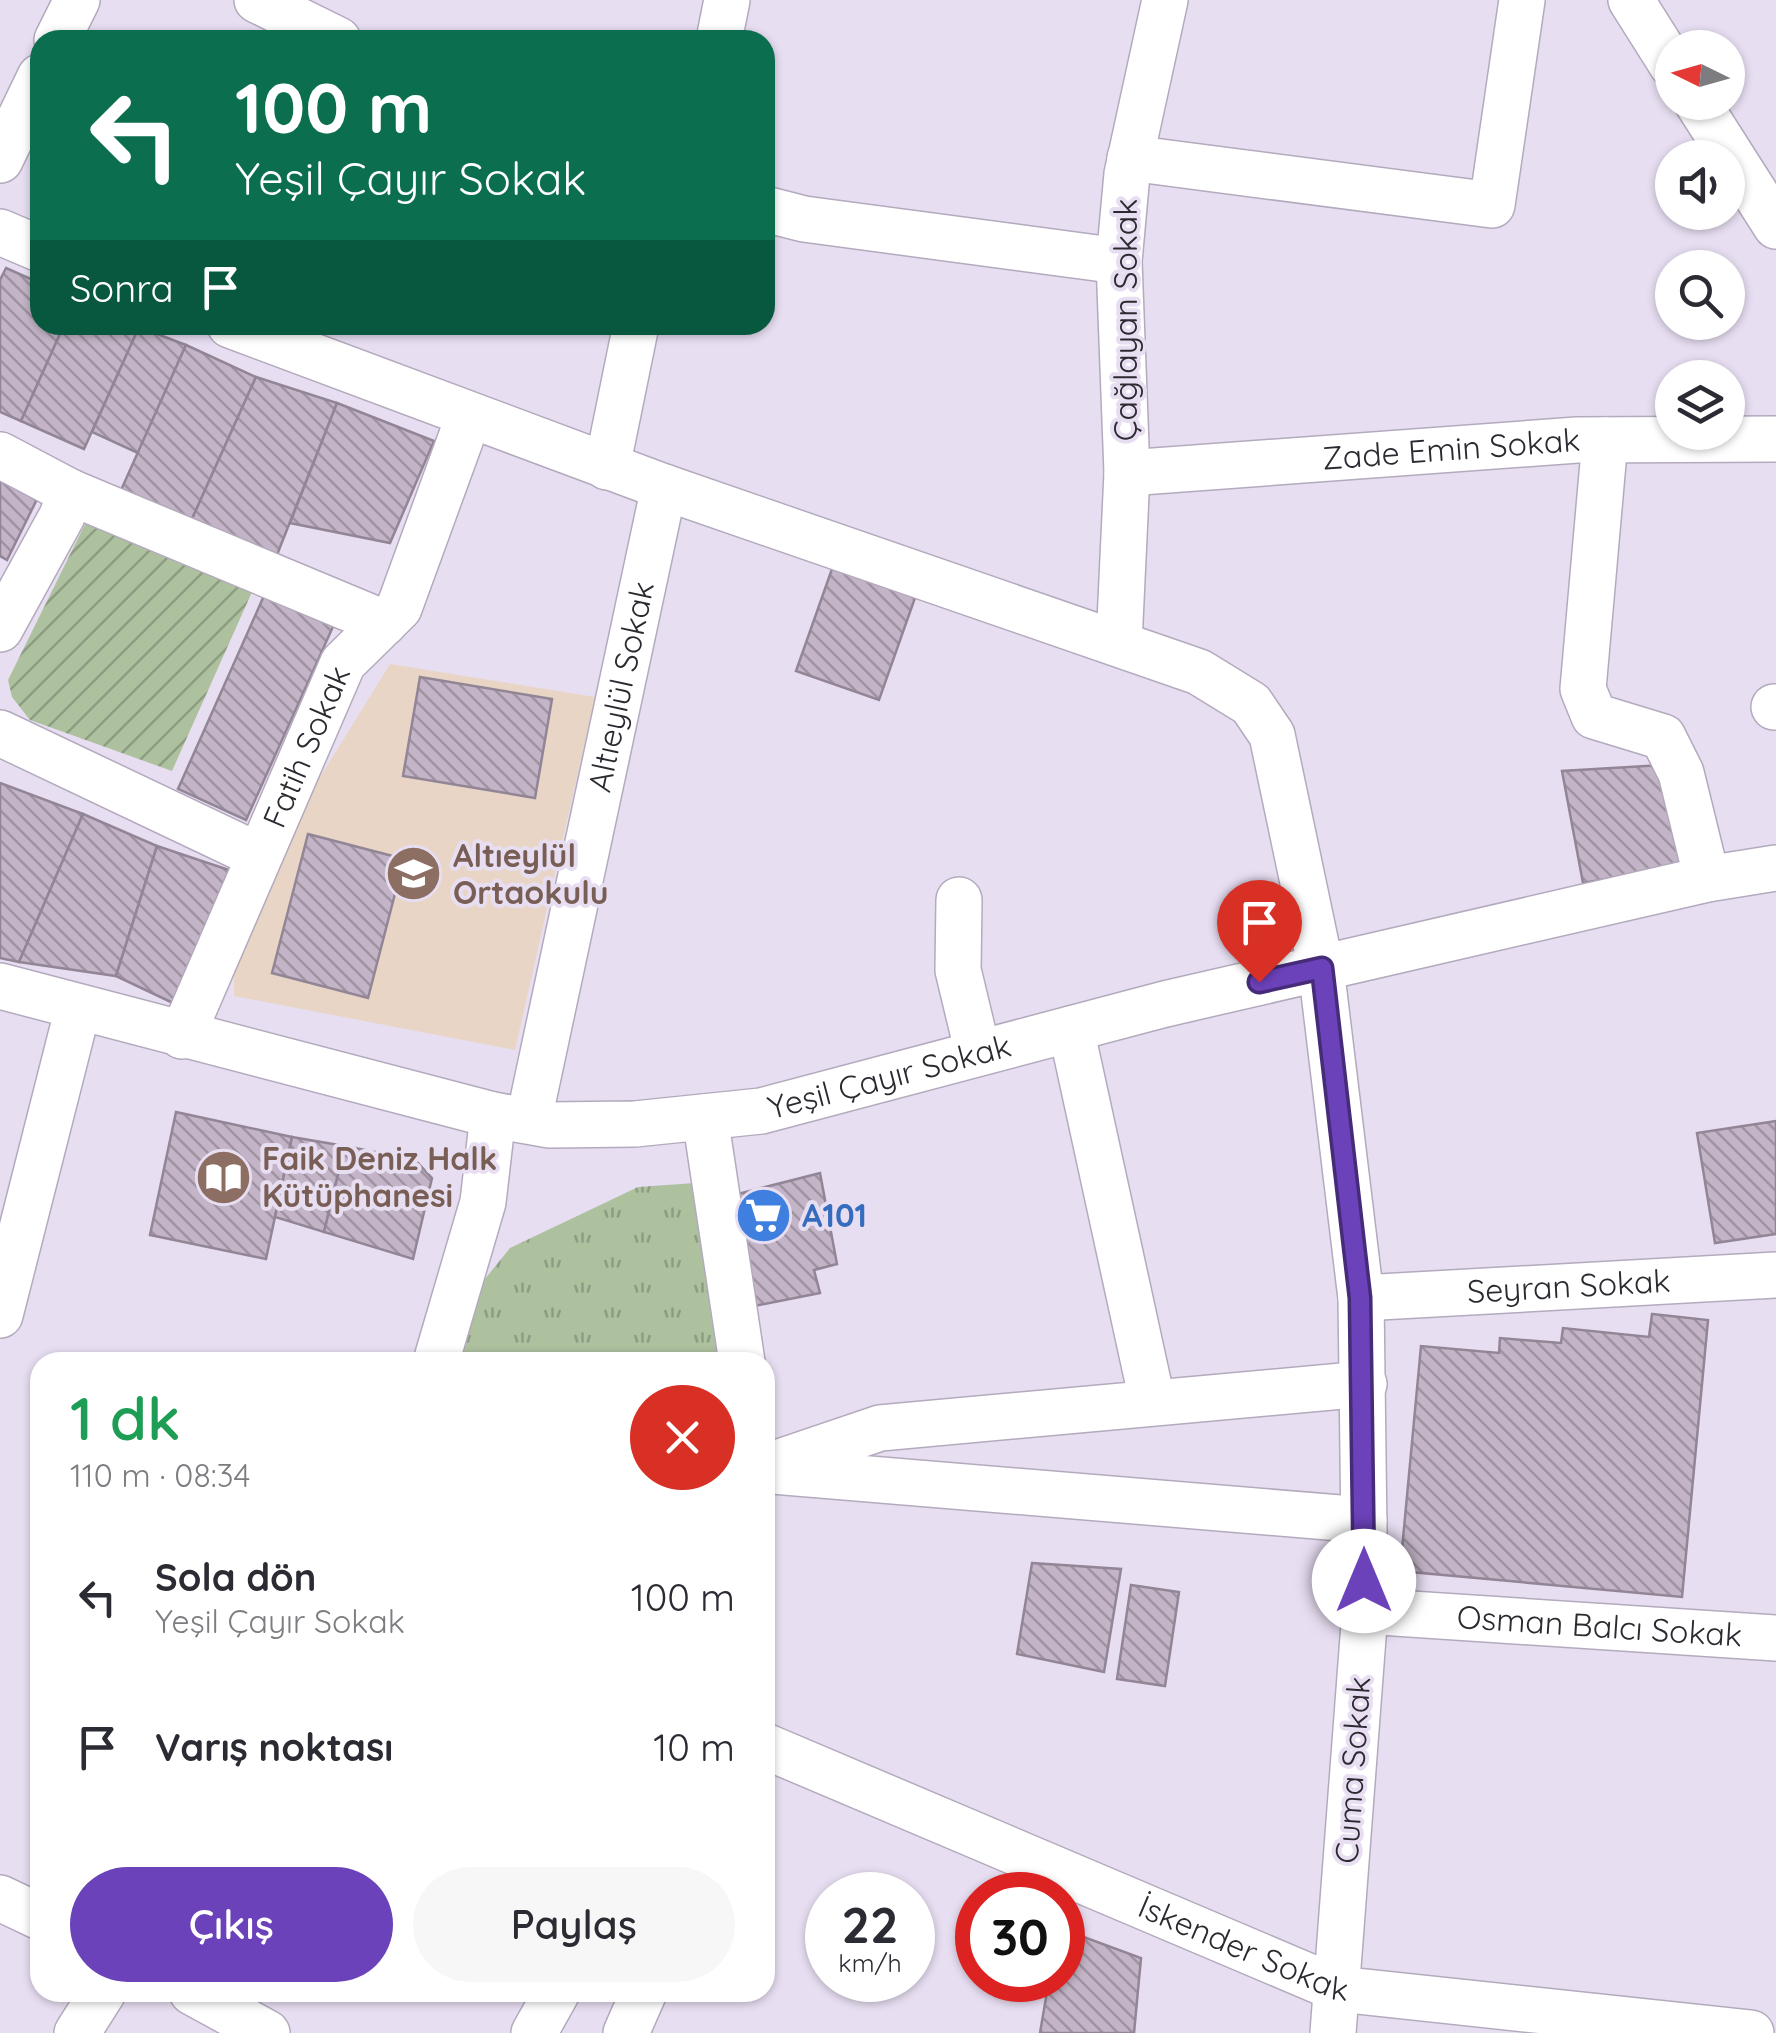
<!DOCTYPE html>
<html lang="tr">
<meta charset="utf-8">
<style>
:root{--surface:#fff;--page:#f7f7f7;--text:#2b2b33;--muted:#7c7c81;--accent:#6c42ba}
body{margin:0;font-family:Quicksand,sans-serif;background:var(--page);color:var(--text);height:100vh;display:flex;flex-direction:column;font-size:38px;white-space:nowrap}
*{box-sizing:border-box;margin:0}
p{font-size:32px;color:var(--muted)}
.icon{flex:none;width:55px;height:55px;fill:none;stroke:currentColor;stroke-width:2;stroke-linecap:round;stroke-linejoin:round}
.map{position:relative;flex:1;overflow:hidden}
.sheet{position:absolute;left:30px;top:1352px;width:745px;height:650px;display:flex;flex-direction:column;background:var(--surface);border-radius:30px;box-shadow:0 2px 8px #0004}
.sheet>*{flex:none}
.banner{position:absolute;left:30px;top:30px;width:745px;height:305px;border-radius:30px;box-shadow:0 2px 8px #0004;background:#0b6e4f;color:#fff;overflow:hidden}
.needle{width:65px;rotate:275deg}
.tools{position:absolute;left:1655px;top:30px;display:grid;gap:20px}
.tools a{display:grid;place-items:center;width:90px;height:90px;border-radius:50%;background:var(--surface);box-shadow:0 2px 8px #0004;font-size:50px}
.speed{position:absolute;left:805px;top:1872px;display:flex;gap:20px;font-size:50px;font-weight:700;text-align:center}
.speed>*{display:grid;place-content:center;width:130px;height:130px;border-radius:50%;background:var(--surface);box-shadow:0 2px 8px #0004;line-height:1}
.speed small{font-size:25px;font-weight:400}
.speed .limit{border:15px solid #d22;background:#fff;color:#111}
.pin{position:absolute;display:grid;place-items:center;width:85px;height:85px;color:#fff;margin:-102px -42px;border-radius:50% 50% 50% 0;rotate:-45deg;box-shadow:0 0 10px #0007}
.pin .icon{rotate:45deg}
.me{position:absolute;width:110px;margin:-55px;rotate:0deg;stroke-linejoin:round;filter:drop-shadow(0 0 8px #0008)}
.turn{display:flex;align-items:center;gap:35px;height:210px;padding:0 40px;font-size:45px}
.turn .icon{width:130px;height:130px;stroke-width:2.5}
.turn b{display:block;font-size:70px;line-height:85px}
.then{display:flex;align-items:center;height:95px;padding:0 40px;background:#0003;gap:20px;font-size:38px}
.round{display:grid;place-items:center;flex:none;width:105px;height:105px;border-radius:52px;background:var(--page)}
.overview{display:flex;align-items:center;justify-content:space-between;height:170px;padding:0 40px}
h1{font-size:60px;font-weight:600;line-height:75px;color:#1e9e55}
.cta{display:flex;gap:20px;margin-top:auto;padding:20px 40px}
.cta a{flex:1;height:115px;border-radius:60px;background:var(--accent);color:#fff;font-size:40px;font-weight:600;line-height:115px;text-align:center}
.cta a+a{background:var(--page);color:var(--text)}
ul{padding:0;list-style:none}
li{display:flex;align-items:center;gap:30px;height:150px;padding:0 40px}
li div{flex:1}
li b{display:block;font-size:38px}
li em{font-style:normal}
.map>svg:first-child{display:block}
</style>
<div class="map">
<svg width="1776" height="2033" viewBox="0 0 1776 2033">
<defs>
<pattern id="park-tufts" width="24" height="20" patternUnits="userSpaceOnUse" patternTransform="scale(2.5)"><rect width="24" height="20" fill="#adc19f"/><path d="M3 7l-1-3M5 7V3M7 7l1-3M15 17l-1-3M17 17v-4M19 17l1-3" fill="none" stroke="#8d9d82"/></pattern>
<pattern id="garden-furrows" width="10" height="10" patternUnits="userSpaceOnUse" patternTransform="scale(2.5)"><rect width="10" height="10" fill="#adc19f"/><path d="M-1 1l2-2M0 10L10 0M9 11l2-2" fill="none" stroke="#8d9d82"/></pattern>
<pattern id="building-back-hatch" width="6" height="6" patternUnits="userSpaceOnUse" patternTransform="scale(2.5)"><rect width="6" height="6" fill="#c3b5c7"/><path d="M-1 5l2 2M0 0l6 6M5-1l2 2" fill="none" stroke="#9f93a2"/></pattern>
</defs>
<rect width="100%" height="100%" fill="#e8def2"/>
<path fill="#e8d5c5" d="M390 664 595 697 515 1050 234 996V962L314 787Z"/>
<path fill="url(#park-tufts)" d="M695 1183 722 1362H461L457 1350 472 1295 510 1248 638 1187Z"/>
<path fill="url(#garden-furrows)" d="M90 514 256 583 172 771 30 720 12 697 8 680Z"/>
<g fill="url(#building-back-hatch)" stroke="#928596" stroke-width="2.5">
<path d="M6 268 40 283V325H64L21 421 0 412V280Z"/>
<path d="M64 325 139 327 84 449 21 421Z"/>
<path d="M139 327 186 345 138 453 92 432Z"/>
<path d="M186 345 256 377 187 530 117 499Z"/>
<path d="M256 377 337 403 273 565 187 530Z"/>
<path d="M337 403 434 441 390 543 290 523Z"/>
<path d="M0 466 43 487 7 560 0 556Z"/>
<path d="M833 566 916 595 879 700 796 671Z"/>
<path d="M267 589 336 620 246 820 178 789Z"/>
<path d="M420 677 552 699 535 798 403 776Z"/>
<path d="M1662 765 1683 866 1583 883 1562 771Z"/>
<path d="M0 783 83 814 19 962 0 958Z"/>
<path d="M83 814 157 846 116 976 19 962Z"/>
<path d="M308 834 404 859 368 998 272 973Z"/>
<path d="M157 846 229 870 173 1003 116 976Z"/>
<path d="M176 1112 292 1137 266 1259 150 1235Z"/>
<path d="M1776 1121V1234L1715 1243 1697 1133Z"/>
<path d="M292 1137 345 1146 324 1232 275 1217Z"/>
<path d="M345 1146 415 1160 432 1178 413 1259 324 1232Z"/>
<path d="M820 1173 837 1264 814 1270 820 1293 754 1306 738 1194Z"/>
<path d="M1652 1314 1708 1320 1682 1597 1400 1571 1421 1346 1499 1353 1500 1338 1561 1343 1563 1328 1649 1337Z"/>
<path d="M1032 1563 1121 1569 1104 1672 1017 1654Z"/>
<path d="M1131 1585 1179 1592 1165 1686 1117 1679Z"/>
<path d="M1062 1929 1141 1958 1134 2033H1040L1049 1980H1062Z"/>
</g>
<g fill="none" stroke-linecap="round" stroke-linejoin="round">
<defs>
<g id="minor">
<path d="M257 0 338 40"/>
<path d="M1631 0 1672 65"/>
<path d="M57 40 77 0"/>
<path d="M719 40 727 0"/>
<path d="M1697 102 1776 226"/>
<path d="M1130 158 1492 205 1522 0"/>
<path d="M0 160 40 77"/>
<path d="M765 209 804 219 1119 261"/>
<path d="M0 232 40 249"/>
<path d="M230 325 664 487 1199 672 1251 704 1272 735 1321 968 1361 1298 1365 1611 1333 2033"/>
<path d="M1605 440 1583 689 1594 716 1663 737 1681 773 1707 879"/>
<path d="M0 455 70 492 62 516 0 629"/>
<path d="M607 467 636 325"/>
<path id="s1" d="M1127 473 1577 440 1776 439"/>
<path d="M70 492 384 623"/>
<path d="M1119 643 1127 473 1119 261 1127 174 1165 0"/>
<path d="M1774 707H1776"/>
<path d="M0 733 259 856"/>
<path d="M959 900 958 970 978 1053"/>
<path id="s2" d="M0 986 493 1115 550 1125 635 1124 761 1111 1165 1004 1707 879 1776 868"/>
<path d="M1071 1029 1152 1400"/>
<path id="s3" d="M182 1036 343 663 399 608 469 416"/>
<path d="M705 1117 742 1362"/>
<path id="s4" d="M529 1119 664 487"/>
<path id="s5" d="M1361 1298 1776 1275"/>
<path d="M0 1315 78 1008"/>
<path d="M436 1362 483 1202 493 1115"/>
<path d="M765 1467 880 1428 1364 1384"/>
<path d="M773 1471 1364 1520"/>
<path id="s6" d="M1365 1611 1776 1638"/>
<path id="s7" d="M765 1746 1338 1989 1751 2033"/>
<path d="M0 1898 40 1917"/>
<path d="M192 1992 267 2033"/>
<path d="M77 2033 103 1992"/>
<path d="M534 2033 557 1992"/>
<path d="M626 2033 644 1992"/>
</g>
</defs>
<use href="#minor" stroke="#b4aabd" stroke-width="48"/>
<use href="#minor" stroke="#fff" stroke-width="45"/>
</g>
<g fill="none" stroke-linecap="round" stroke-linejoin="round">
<defs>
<path id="route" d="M1259 982 1322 968 1360 1298 1364 1581"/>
</defs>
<use href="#route" stroke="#462b79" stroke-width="25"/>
<use href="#route" stroke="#6c42ba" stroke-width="18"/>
</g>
<defs>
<symbol id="school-disc" viewBox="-11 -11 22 22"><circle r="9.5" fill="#8d6e63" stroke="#e8def2"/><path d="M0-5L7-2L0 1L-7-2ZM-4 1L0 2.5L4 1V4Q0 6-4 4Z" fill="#fff"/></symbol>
<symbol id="library-disc" viewBox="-11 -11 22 22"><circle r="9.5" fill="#8d6e63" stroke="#e8def2"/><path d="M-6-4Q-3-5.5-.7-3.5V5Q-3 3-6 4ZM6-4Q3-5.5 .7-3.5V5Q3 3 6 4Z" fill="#fff"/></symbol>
<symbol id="supermarket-disc" viewBox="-11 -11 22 22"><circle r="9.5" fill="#3f7fe0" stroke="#e8def2"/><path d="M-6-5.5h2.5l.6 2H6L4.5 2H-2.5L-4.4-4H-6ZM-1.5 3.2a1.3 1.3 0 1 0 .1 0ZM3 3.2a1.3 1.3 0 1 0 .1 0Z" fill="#fff"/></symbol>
</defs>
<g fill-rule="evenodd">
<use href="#school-disc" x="382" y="842" width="63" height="63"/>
<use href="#library-disc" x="192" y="1146" width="63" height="63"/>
<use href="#supermarket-disc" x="732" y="1184" width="63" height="63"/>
</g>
<g text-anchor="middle" stroke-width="8" stroke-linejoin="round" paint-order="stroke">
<g font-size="32" fill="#2d2931" stroke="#e8def2">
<text transform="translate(1126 320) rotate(-90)" y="11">Çağlayan Sokak</text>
<text dy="11" stroke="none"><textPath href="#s1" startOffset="325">Zade Emin Sokak</textPath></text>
<text dy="11" stroke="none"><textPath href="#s4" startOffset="442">Altıeylül Sokak</textPath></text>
<text dy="11" stroke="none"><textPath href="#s3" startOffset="315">Fatih Sokak</textPath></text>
<text dy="11" stroke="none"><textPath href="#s2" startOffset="912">Yeşil Çayır Sokak</textPath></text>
<text dy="11" stroke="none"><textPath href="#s5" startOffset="208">Seyran Sokak</textPath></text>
<text dy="11" stroke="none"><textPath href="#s6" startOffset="235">Osman Balcı Sokak</textPath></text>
<text transform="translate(1353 1770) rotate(-86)" y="11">Cuma Sokak</text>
<text dy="11" stroke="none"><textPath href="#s7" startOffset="520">İskender Sokak</textPath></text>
</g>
<g font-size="32" font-weight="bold" fill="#785e54" stroke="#e8def2" text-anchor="start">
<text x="453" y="867">Altıeylül<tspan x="453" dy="37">Ortaokulu</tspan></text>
<text x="262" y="1170">Faik Deniz Halk<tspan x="262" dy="37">Kütüphanesi</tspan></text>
</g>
<g font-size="32" font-weight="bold" fill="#366cbe" stroke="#e8def2" text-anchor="start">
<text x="802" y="1227">A101</text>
</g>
</g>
</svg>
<div class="tools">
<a><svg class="needle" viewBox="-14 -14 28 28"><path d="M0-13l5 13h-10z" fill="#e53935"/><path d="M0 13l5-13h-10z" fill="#7c7c81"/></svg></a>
<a><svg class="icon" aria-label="sound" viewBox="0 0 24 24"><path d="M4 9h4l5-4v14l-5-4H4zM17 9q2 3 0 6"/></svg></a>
<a><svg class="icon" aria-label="search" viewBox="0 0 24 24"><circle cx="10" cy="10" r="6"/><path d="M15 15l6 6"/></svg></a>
<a><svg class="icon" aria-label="layers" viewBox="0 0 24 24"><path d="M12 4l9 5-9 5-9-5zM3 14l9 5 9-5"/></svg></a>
</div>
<div class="speed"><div>22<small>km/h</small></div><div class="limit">30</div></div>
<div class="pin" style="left:1259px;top:982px;background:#d93025"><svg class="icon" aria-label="arrive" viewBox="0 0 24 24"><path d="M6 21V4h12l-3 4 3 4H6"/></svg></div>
<svg class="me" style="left:1364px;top:1581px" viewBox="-20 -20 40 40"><circle r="19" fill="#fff"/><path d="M0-13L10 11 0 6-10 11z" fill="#6c42ba"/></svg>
<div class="banner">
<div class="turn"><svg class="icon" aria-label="left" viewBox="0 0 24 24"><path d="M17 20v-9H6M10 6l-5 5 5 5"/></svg><div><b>100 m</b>Yeşil Çayır Sokak</div></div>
<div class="then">Sonra<svg class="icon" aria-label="arrive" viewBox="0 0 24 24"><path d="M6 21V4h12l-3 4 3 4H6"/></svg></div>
</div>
<section class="sheet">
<div class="overview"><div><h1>1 dk</h1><p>110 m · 08:34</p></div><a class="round" style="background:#d93025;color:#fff"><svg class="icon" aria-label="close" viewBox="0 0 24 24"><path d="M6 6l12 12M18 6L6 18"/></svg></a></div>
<ul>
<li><svg class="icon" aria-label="left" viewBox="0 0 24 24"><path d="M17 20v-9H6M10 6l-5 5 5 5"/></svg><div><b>Sola dön</b><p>Yeşil Çayır Sokak</p></div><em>100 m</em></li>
<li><svg class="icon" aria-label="arrive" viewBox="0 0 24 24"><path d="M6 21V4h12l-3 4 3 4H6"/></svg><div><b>Varış noktası</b></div><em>10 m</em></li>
</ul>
<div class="cta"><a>Çıkış</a><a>Paylaş</a></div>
</section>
</div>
